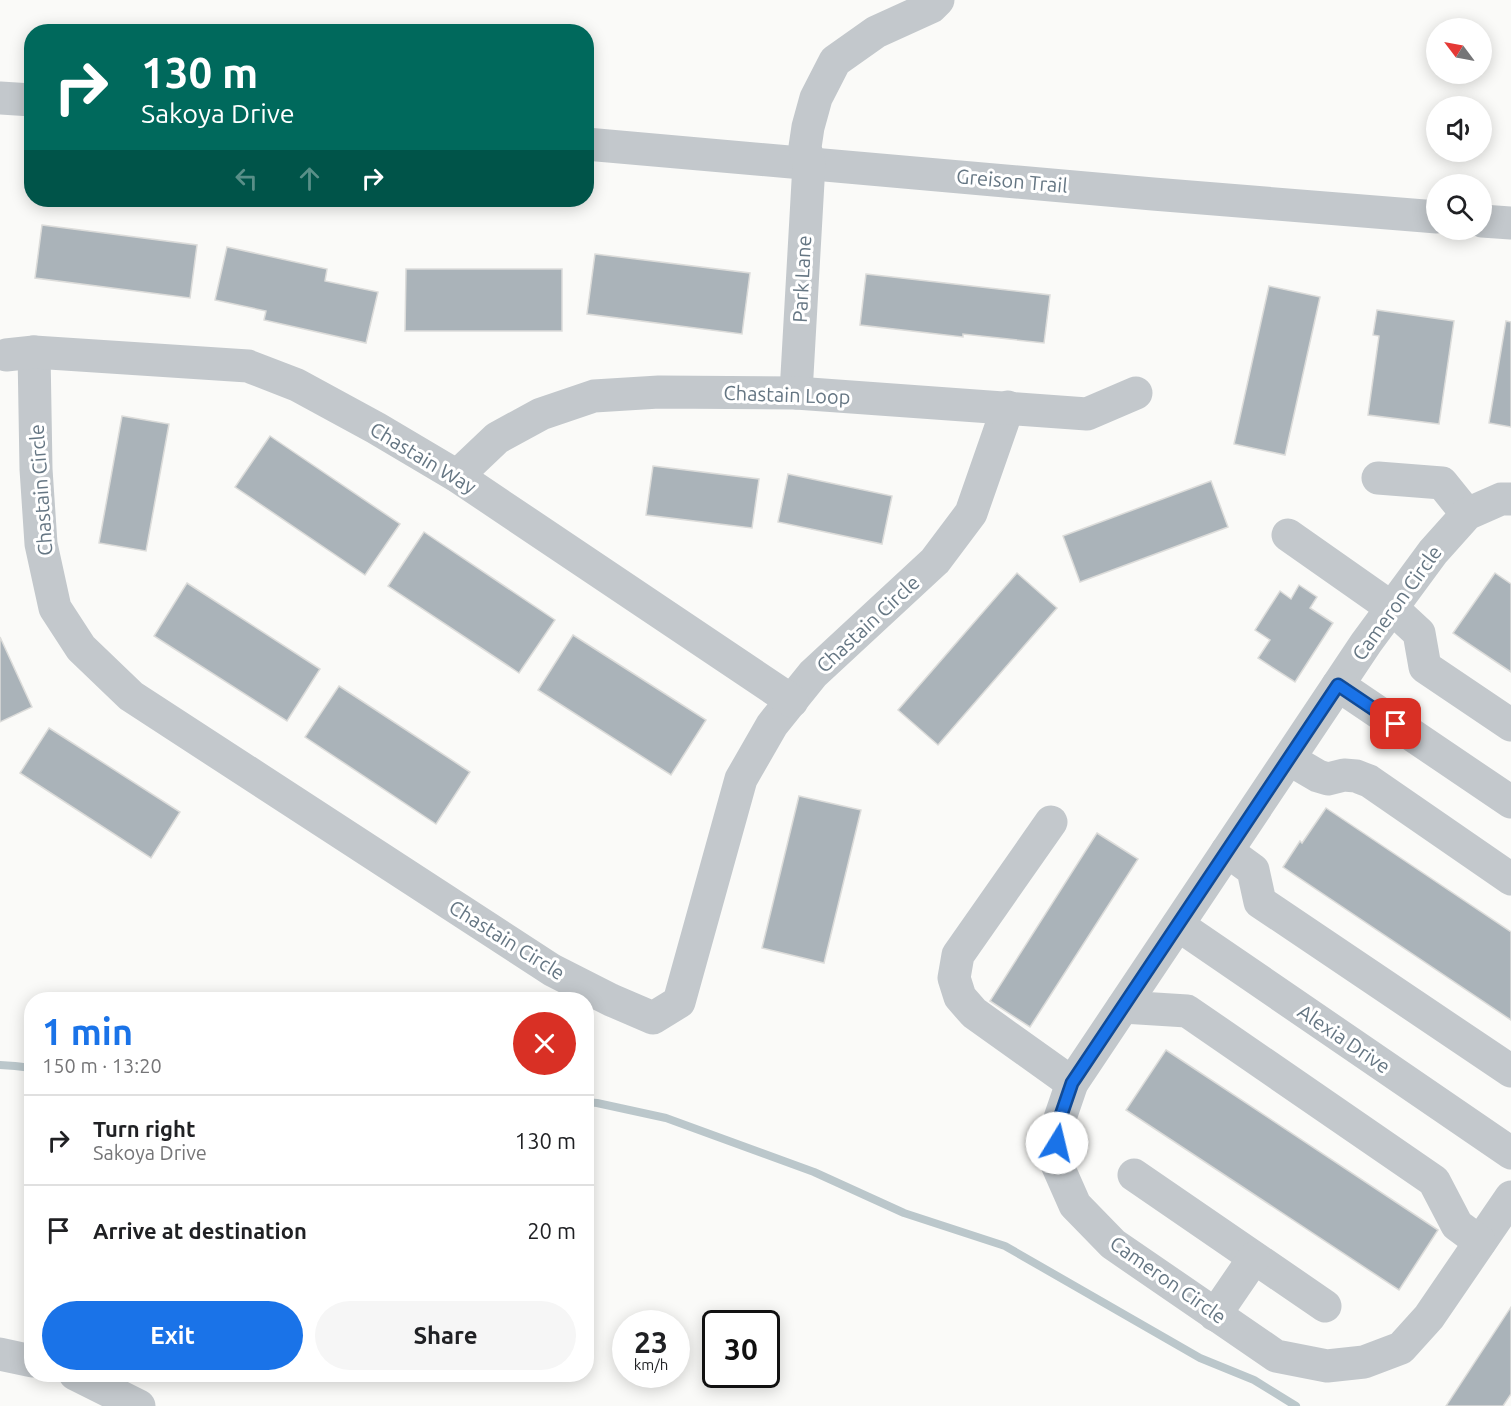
<!DOCTYPE html>
<meta charset="utf-8">
<style>
:root{--surface:#fff;--page:#f6f6f6;--text:#202124;--muted:#757577;--line:#e0e0e0;--accent:#1a73e8}
body{margin:0;font-family:Ubuntu,sans-serif;background:var(--page);color:var(--text);height:100vh;display:flex;flex-direction:column;font-size:22px;white-space:nowrap}
*{box-sizing:border-box;margin:0}
p{font-size:20px;color:var(--muted)}
.icon{flex:none;width:33px;height:33px;fill:none;stroke:currentColor;stroke-width:2;stroke-linecap:round;stroke-linejoin:round}
.map{position:relative;flex:1;overflow:hidden}
.drawer{position:absolute;left:24px;top:992px;width:570px;height:390px;display:flex;flex-direction:column;background:var(--surface);border-radius:24px;box-shadow:0 3px 15px #0003}
.drawer>*{flex:none}
.banner{position:absolute;left:24px;top:24px;width:570px;height:183px;border-radius:24px;box-shadow:0 3px 15px #0003;background:#00695c;color:#fff;overflow:hidden}
.needle{width:39px;rotate:302deg}
.fabs{position:absolute;left:1426px;top:18px;display:grid;gap:12px}
.fabs a{display:grid;place-items:center;width:66px;height:66px;border-radius:50%;background:var(--surface);box-shadow:0 3px 15px #0003;font-size:30px}
.speed{position:absolute;left:612px;top:1310px;display:flex;gap:12px;font-size:30px;font-weight:700;text-align:center}
.speed>*{display:grid;place-content:center;width:78px;height:78px;border-radius:50%;background:var(--surface);box-shadow:0 3px 15px #0003;line-height:1}
.speed small{font-size:15px;font-weight:400}
.speed .limit{border:3px solid #111;border-radius:9px;background:#fff;color:#111}
.pin{position:absolute;display:grid;place-items:center;width:51px;height:51px;color:#fff;margin:-26px;border-radius:12px;box-shadow:0 3px 9px #0006}
.me{position:absolute;width:66px;margin:-33px;rotate:9deg;stroke-linejoin:round;filter:drop-shadow(0 0 4px #0008)}
.turn{display:flex;align-items:center;gap:21px;height:126px;padding:0 18px;font-size:27px}
.turn .icon{width:78px;height:78px;stroke-width:2.5}
.turn b{display:block;font-size:42px;line-height:51px}
.lanes{display:flex;align-items:center;height:57px;padding:0 18px;background:#0003;justify-content:center;gap:30px;direction:ltr}
.lanes .off{opacity:.35}
.round{display:grid;place-items:center;flex:none;width:63px;height:63px;border-radius:32px;background:var(--page)}
.headline{display:flex;align-items:center;justify-content:space-between;height:102px;padding:0 18px}
h1{font-size:36px;font-weight:600;line-height:45px;color:var(--accent)}
.primary-button{display:flex;gap:12px;margin-top:auto;padding:12px 18px}
.primary-button a{flex:1;height:69px;border-radius:36px;background:var(--accent);color:#fff;font-size:24px;font-weight:600;line-height:69px;text-align:center}
.primary-button a+a{background:var(--page);color:var(--text)}
ul{padding:0;list-style:none}
li{display:flex;align-items:center;gap:18px;height:90px;padding:0 18px;border-top:2px solid var(--line)}
li div{flex:1}
li b{display:block;font-size:22px}
li em{font-style:normal}
.map>svg:first-child{display:block}
</style>
<div class="map">
<svg width="1511" height="1406" viewBox="0 0 1511 1406">
<rect width="100%" height="100%" fill="#fafaf8"/>
<g fill="none" stroke-linecap="round" stroke-linejoin="round">
<g stroke="#bbc7cb" stroke-width="8">
<path d="M0 1065 15 1066 32 1068"/>
<path d="M586 1102 597 1103 666 1118 814 1172 904 1213 1005 1246 1200 1358 1254 1380 1296 1406"/>
</g>
</g>
<g fill="#aab3b9" stroke="#dcdcda" stroke-width="1.5">
<path d="M42 225 197 245 190 298 35 278Z"/>
<path d="M227 247 327 269 325 281 378 292 366 343 264 320 266 311 215 300Z"/>
<path d="M595 254 750 273 742 334 587 314Z"/>
<path d="M406 269H562V331H405Z"/>
<path d="M866 274 1050 295 1044 343 963 334V337L860 325Z"/>
<path d="M1269 286 1320 297 1285 455 1234 444Z"/>
<path d="M1377 310 1454 321 1439 424 1368 415 1379 336 1373 335Z"/>
<path d="M1506 321 1511 322V427L1489 423Z"/>
<path d="M122 416 169 424 146 551 99 543Z"/>
<path d="M270 436 400 524 365 575 235 487Z"/>
<path d="M653 466 759 479 752 528 646 515Z"/>
<path d="M788 474 892 496 882 544 778 522Z"/>
<path d="M1211 481 1228 527 1080 582 1063 536Z"/>
<path d="M424 532 555 620 519 673 388 586Z"/>
<path d="M1017 573 1057 608 938 745 898 710Z"/>
<path d="M1495 573 1511 584V672L1453 633Z"/>
<path d="M187 583 320 669 287 721 154 636Z"/>
<path d="M1299 585 1317 597 1310 608 1333 623 1295 682 1258 658 1270 640 1255 630 1280 591 1291 599Z"/>
<path d="M573 635 706 720 671 775 538 690Z"/>
<path d="M0 637 32 707 0 722Z"/>
<path d="M339 686 470 772 436 824 305 737Z"/>
<path d="M49 728 180 812 151 858 20 773Z"/>
<path d="M799 796 861 810 824 963 762 948Z"/>
<path d="M1326 808 1511 932V1020L1283 867 1300 841 1302 843Z"/>
<path d="M1097 833 1138 859 1030 1027 990 1001Z"/>
<path d="M1166 1050 1438 1230 1399 1290 1126 1110Z"/>
<path d="M1511 1307V1394L1503 1406H1446Z"/>
</g>
<g fill="none" stroke-linecap="round" stroke-linejoin="round">
<g stroke="#c3c8cc" stroke-width="33">
<path d="M0 98 32 100"/>
<path d="M586 144 1153 194 1437 217"/>
<path d="M1482 221 1511 223"/>
<path d="M34 352 36 469 41 544 55 608 81 648 131 696 552 970 611 1000 653 1018 679 1002 741 779 772 725 813 674 935 561 971 513 1008 407"/>
<path d="M6 355 34 352 248 366 297 385 376 428 457 476 792 701"/>
<path d="M796 393 809 164 805 147 808 127 816 98 835 61 876 32 931 7 938 0"/>
<path d="M457 476 497 438 541 414 594 396 659 392 796 393 1087 414 1136 393"/>
<path d="M1378 478 1442 483 1467 514"/>
<path d="M1511 499H1501L1467 514 1433 552 1366 643 1072 1083 1058 1124 1056 1162 1075 1205 1113 1244 1276 1356 1327 1366 1364 1362 1401 1348 1429 1317 1511 1197"/>
<path d="M1288 535 1392 608 1419 633 1425 667 1511 725"/>
<path d="M1338 685 1511 802"/>
<path d="M1289 759 1318 776 1328 779 1344 775 1356 776 1369 781 1511 879"/>
<path d="M1051 822 958 955 954 978 960 997 974 1013 1072 1083"/>
<path d="M1227 851 1253 870 1260 902 1511 1071"/>
<path d="M1178 925 1511 1153"/>
<path d="M1123 1007 1187 1011 1434 1181 1457 1225 1480 1242"/>
<path d="M1134 1175 1325 1306"/>
<path d="M1215 1315 1254 1258"/>
<path d="M0 1354 32 1361"/>
<path d="M75 1374 139 1406"/>
</g>
</g>
<g fill="none" stroke-linecap="round" stroke-linejoin="round">
<defs>
<path id="route" d="M1057 1143 1058 1124 1072 1083 1338 685 1396 724"/>
</defs>
<use href="#route" stroke="#114b97" stroke-width="15"/>
<use href="#route" stroke="#1a73e8" stroke-width="10"/>
</g>
<g text-anchor="middle" stroke-width="6" stroke-linejoin="round" paint-order="stroke">
<g font-size="20" fill="#657683" stroke="#fff">
<text transform="translate(1012 181) rotate(5)" y="7">Greison Trail</text>
<text transform="translate(802 279) rotate(-87)" y="7">Park Lane</text>
<text transform="translate(787 395) rotate(2)" y="7">Chastain Loop</text>
<text transform="translate(423 458) rotate(31)" y="7">Chastain Way</text>
<text transform="translate(41 490) rotate(-94)" y="7">Chastain Circle</text>
<text transform="translate(1397 603) rotate(-54)" y="7">Cameron Circle</text>
<text transform="translate(868 624) rotate(-43)" y="7">Chastain Circle</text>
<text transform="translate(507 940) rotate(32)" y="7">Chastain Circle</text>
<text transform="translate(1344 1039) rotate(34)" y="7">Alexia Drive</text>
<text transform="translate(1168 1280) rotate(35)" y="7">Cameron Circle</text>
</g>
</g>
</svg>
<div class="fabs">
<a><svg class="needle" viewBox="-14 -14 28 28"><path d="M0-13l5 13h-10z" fill="#e53935"/><path d="M0 13l5-13h-10z" fill="#757577"/></svg></a>
<a><svg class="icon" aria-label="sound" viewBox="0 0 24 24"><path d="M4 9h4l5-4v14l-5-4H4zM17 9q2 3 0 6"/></svg></a>
<a><svg class="icon" aria-label="search" viewBox="0 0 24 24"><circle cx="10" cy="10" r="6"/><path d="M15 15l6 6"/></svg></a>
</div>
<div class="speed"><div>23<small>km/h</small></div><div class="limit">30</div></div>
<div class="pin" style="left:1396px;top:724px;background:#d93025"><svg class="icon" aria-label="arrive" viewBox="0 0 24 24"><path d="M6 21V4h12l-3 4 3 4H6"/></svg></div>
<svg class="me" style="left:1057px;top:1143px" viewBox="-20 -20 40 40"><circle r="19" fill="#fff"/><path d="M0-13L10 11 0 6-10 11z" fill="#1a73e8"/></svg>
<div class="banner">
<div class="turn"><svg class="icon" aria-label="right" viewBox="0 0 24 24"><path d="M7 20v-9h11M14 6l5 5-5 5"/></svg><div><b>130 m</b>Sakoya Drive</div></div>
<div class="lanes"><svg class="icon off" aria-label="left" viewBox="0 0 24 24"><path d="M17 20v-9H6M10 6l-5 5 5 5"/></svg><svg class="icon off" aria-label="ahead" viewBox="0 0 24 24"><path d="M12 20V5M6 11l6-6 6 6"/></svg><svg class="icon" aria-label="right" viewBox="0 0 24 24"><path d="M7 20v-9h11M14 6l5 5-5 5"/></svg></div>
</div>
<section class="drawer">
<div class="headline"><div><h1>1 min</h1><p>150 m · 13:20</p></div><a class="round" style="background:#d93025;color:#fff"><svg class="icon" aria-label="close" viewBox="0 0 24 24"><path d="M6 6l12 12M18 6L6 18"/></svg></a></div>
<ul>
<li><svg class="icon" aria-label="right" viewBox="0 0 24 24"><path d="M7 20v-9h11M14 6l5 5-5 5"/></svg><div><b>Turn right</b><p>Sakoya Drive</p></div><em>130 m</em></li>
<li><svg class="icon" aria-label="arrive" viewBox="0 0 24 24"><path d="M6 21V4h12l-3 4 3 4H6"/></svg><div><b>Arrive at destination</b></div><em>20 m</em></li>
</ul>
<div class="primary-button"><a>Exit</a><a>Share</a></div>
</section>
</div>
